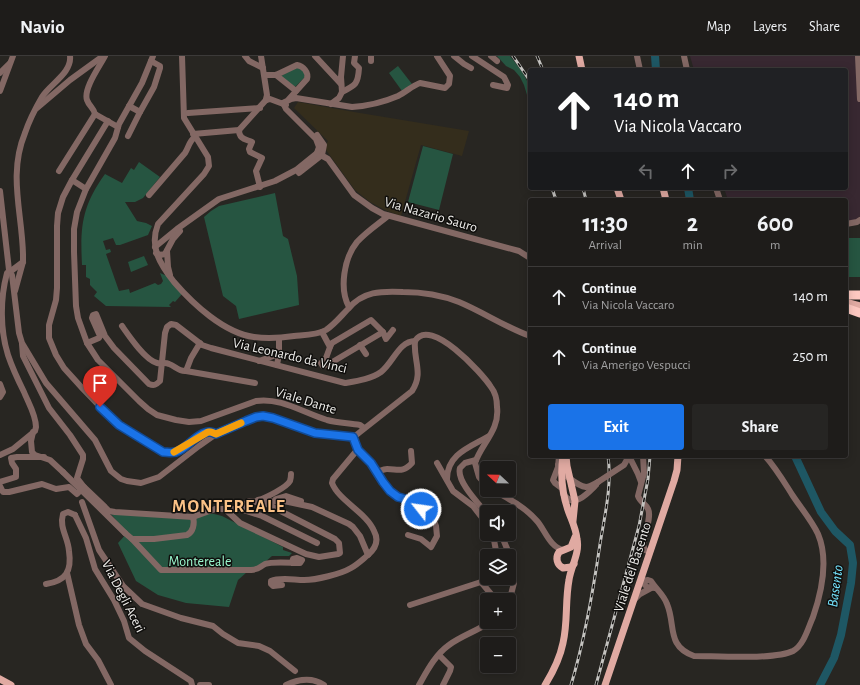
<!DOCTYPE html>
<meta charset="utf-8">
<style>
:root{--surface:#1e1c1a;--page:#262523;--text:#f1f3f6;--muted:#a1a1a2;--line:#3c3a39;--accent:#1a73e8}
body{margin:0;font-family:"Alegreya Sans",sans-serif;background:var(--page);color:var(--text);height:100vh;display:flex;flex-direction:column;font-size:15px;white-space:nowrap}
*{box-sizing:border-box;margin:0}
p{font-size:13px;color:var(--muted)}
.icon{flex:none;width:22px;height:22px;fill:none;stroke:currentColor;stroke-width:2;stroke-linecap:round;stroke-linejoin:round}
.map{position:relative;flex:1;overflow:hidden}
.side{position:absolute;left:528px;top:142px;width:320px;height:260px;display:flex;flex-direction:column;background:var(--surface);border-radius:4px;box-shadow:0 2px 10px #0003,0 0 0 1px var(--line)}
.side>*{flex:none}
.hud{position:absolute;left:528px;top:12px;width:320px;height:122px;border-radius:4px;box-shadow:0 2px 10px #0003,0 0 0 1px var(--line);background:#202124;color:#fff;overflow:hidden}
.needle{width:26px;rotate:292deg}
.fabs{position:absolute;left:480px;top:405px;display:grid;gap:8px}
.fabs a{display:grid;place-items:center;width:36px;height:36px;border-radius:4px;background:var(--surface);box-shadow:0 2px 10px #0003,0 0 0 1px var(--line);font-size:20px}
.pin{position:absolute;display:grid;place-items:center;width:34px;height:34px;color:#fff;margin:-41px -17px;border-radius:50% 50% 50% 0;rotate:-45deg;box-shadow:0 0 4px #0007}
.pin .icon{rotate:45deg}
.me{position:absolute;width:44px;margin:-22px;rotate:300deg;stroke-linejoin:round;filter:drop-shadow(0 0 3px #0008)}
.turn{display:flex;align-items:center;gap:14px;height:84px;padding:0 20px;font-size:18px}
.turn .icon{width:52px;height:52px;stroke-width:2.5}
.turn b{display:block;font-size:28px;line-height:34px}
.lanes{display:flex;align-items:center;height:38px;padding:0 20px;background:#0003;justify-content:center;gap:20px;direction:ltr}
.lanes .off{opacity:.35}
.eta{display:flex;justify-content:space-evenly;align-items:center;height:68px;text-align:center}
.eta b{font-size:24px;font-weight:700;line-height:28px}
.cta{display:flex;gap:8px;margin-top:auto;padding:8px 20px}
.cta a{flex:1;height:46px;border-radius:4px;background:var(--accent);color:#fff;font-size:16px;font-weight:700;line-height:46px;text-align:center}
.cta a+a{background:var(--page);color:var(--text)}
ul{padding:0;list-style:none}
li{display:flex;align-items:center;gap:12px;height:60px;padding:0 20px;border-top:1px solid var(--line)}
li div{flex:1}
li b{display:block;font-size:15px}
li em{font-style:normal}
header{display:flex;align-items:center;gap:24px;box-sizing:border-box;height:56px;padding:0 20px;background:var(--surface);border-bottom:1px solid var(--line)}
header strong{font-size:19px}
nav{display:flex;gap:22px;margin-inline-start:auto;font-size:14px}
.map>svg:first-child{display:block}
</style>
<header>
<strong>Navio</strong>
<nav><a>Map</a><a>Layers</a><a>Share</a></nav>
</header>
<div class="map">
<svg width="860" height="629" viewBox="0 0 860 629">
<rect width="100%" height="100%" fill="#282622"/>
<path fill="#382831" d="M690 0H860V160L854 167 846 166V144H728L724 132H846V14H694Z"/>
<path fill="#342d1c" d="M298 46 354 56 469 75 462 100 421 89 401 160 387 155 370 146 355 134 326 94V89L328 85 294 52Z"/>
<g fill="#265541">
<path d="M497 0H510C518 10 527 21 530 33 531 38 530 44 530 49L524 29 520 21 514 14 506 10Z"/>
<path d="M398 10 412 28 402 35 389 17Z"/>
<path d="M298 11 305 17V21L295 31 281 20Z"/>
<path d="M423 90 453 98 439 154 408 146Z"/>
<path d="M139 106 160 121 143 142 135 146H125L137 165 146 167 152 170 148 179 120 189H116L113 182 103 185 106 194 110 193 111 196 106 198 119 235 129 233 130 237 155 227 158 229 161 228 163 225 160 217 167 220 182 238 175 246 173 245 169 249 171 251 106 250 94 240 97 236 90 229V223L86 221V209H82C80 170 82 150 105 118L122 127 131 112 134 114Z"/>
<path d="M275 137 283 180 288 183 297 220 299 249 239 263 236 250 223 240 204 161 211 155 219 150Z"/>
<rect x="846" y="182" width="14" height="39"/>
<path d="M144 200 148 209 131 216 128 206Z"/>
<path d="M210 457 222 460 283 491V494L292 497 289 500H272L258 512 247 516 238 524 229 551 186 547 158 539 136 525 118 487 127 477 111 458 168 461Z"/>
</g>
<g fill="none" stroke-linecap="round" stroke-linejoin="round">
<g stroke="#1e5764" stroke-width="8">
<path d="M655 0 656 14"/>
<path d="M688 132 690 144"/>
<path d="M795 400 821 456 835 475 850 489 853 507 851 527 841 579 834 602 820 629"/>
</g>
<g stroke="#836864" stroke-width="6">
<path d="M153 0 142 27 119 68 115 82 86 133 77 156 74 173V196L76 250 78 262 87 287 98 304 139 345 148 353 157 359 176 364 189 366 201 365 256 345C280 341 304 357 327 364 338 367 349 367 360 369L364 372"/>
<path d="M182 0 184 62 208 101 209 110 204 118 158 168C149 191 160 208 174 226 193 248 224 277 254 281 267 283 281 282 294 280 304 279 317 279 326 274 335 268 341 260 348 253 363 235 381 235 403 236 422 236 441 239 459 246 483 256 505 271 530 280"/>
<path d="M245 0 249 5 263 12"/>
<path d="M261 0 267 39 266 43 267 44 270 43 286 49"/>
<path d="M315 0 341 28"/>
<path d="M454 0 464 8 471 12"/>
<path d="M472 0 504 21 508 29 507 32 493 29"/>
<path d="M491 0 497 5"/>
<path d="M637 0 640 14"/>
<path d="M684 0 687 14"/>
<path d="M858 0 860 43"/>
<path d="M371 5V0"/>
<path d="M0 17 10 7"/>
<path d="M265 19H276L297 9C303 10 309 16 307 23L289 43"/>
<path d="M276 19 296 35"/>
<path d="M0 35 13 0"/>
<path d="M342 36C356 29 358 28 359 12L354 7 355 0"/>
<path d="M283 47 291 43 296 42 352 51C367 50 384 46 398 40 406 36 412 30 420 27L445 32 449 28 450 20 437 0"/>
<path d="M331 48 339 42 342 36 341 21 343 0"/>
<path d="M37 52 70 24 103 0"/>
<path d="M140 56 154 31 160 12V10L151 5"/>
<path d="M188 57 260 52"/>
<path d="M95 58C94 52 89 50 87 44 83 33 100 10 105 0"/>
<path d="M95 58 118 71"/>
<path d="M108 65 72 124 63 141 58 157 57 170V232L56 244 49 269V282L56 299 64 312 83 333 109 360 119 369 163 396 170 397 176 396 208 376H211L216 378"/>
<path d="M239 74C239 83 245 83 252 86L249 93 250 96 262 102 256 115 260 131"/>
<path d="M193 78 239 74 266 44"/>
<path d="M317 79 324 89 322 99"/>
<path d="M128 80 140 56 129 50"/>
<path d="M317 97 328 103 354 139 372 152 383 158 519 195 530 202"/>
<path d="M59 115 95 58"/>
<path d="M299 117 322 99"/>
<path d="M72 124 86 133"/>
<path d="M716 132 720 144"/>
<path d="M0 135 9 214"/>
<path d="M149 139C161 125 173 111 185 97 189 91 189 85 195 81"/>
<path d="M846 168 857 166 860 164"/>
<path d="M155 191 177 173 219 143 275 125 296 114 317 97 319 91 316 83 286 53 283 47"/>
<path d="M167 195 168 211 170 219"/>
<path d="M156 197 160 199 165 198 173 183 180 175"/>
<path d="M11 215 23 206"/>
<path d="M12 219 19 277 22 287 46 327 95 384 111 415 121 423 127 425 141 427 159 421 199 390 216 378 256 361 263 360 273 362 321 378 355 380 412 335C424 317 413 304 415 285 430 260 482 317 491 331 495 336 497 344 497 351 500 374 481 388 475 407L479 421 487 430"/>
<path d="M15 235 23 206V198C22 156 8 118 25 77 29 65 35 53 42 41 50 28 72 17 70 0"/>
<path d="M349 251C339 233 344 202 357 186 366 176 378 168 388 160"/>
<path d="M122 270C129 280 145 304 157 307 161 308 165 306 169 308 175 310 179 316 186 315L191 302 200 287"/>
<path d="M322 276 330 291 326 302 321 307 323 310 329 308 383 276"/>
<path d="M87 287 99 282 100 280 92 262 93 259 96 258 105 280 114 292 149 328C154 330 156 329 160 325L165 277 167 271 171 268 176 269 202 289 211 292 345 327C357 325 371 323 381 316 393 307 399 285 415 285"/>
<path d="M22 288 23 300 49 352 70 379 83 399V403L77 422 84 431 105 451 109 455 115 456 193 461 215 453H240L249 445 257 446 284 445 312 451 349 468 353 471 360 480 368 499"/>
<path d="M360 289 366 298"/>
<path d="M330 291 332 287 371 264 383 276 386 283 393 274"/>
<path d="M279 298V282"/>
<path d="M259 305 279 298 277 309"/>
<path d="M186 315 255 327"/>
<path d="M0 328 3 336 0 341"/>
<path d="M33 376 31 385 32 396 35 399 50 404 63 416"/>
<path d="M358 393 371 407 383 426 390 435 398 441 409 444 433 462 436 470 437 480 431 491 421 483 408 479"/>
<path d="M0 399 13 393 35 375 36 371C36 359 28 346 24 336 18 324 12 311 8 299 0 274 0 243 7 217"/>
<path d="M559 400 558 411 553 424 555 427 563 433"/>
<path d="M629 400 638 418 641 426"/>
<path d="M643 400 644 417 638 440C640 446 646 448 648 453 652 460 644 480 643 489L645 494 650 496"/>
<path d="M476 404 465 407 460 412C456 425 479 448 487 458"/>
<path d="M437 407 453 435 473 450 483 463 487 470"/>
<path d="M558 409C559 416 578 430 586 431 590 431 594 428 598 426"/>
<path d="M377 416C380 415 384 413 387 413 398 413 403 417 412 407L411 395"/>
<path d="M447 423C447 398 470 391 489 380"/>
<path d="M0 426 16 421V413L12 407 11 402 17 401H44"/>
<path d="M0 430 3 436H9L42 428 56 433 69 431 77 438 84 431"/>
<path d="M493 434C509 443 525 451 537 465 545 474 550 492 564 494"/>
<path d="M563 438C574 453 587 438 596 429"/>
<path d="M276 443 286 440 301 445"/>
<path d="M258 444C266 442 287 431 290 425 291 422 291 421 291 418"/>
<path d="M82 446 99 494 123 530 142 548 181 562 213 570 223 578 238 587 259 590 270 595 295 615"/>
<path d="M225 453 240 467 306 498 319 501 338 498 340 497 339 487 335 483 263 446"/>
<path d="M240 453 262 460 317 487"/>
<path d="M75 459 86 482 95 513 114 544 124 565 129 582 145 595 191 625 192 629"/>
<path d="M125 477 132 483H154L187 479C193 476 195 468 193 461"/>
<path d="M491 478 494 484 497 500"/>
<path d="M501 478 508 495 514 527 509 546"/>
<path d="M132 483 161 514H251C260 513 258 512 265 508 273 505 291 507 300 507L302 504 297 502 293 503 292 507"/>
<path d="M67 517 79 569 86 588 98 604 111 629"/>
<path d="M481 526 496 544"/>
<path d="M46 528C66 525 72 515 69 495 68 481 59 472 63 458L68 456 75 459"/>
<path d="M282 529 273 530 271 528V525C280 521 294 524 304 524 316 524 341 518 351 512 358 508 363 503 368 499 376 492 379 484 374 475 367 457 339 445 332 427L333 423 358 393 353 381"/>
<path d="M655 532 647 531 641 525 648 524 651 525C656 533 664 539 667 548 676 569 666 590 694 600 716 600 775 604 793 595 804 589 808 572 813 561 822 535 829 504 818 478 812 465 801 452 793 440 784 426 776 412 765 400"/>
<path d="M635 543 640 538 651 532"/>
<path d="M410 549 481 526 487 520"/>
<path d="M439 599 451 611 450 615 443 629"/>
<path d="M200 629H209"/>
<path d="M286 629C299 623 312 621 324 629"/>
<path d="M419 629C427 615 435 599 449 589 461 580 477 575 490 566"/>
</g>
<g stroke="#e0aaa2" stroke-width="7">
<path d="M579 0 582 14"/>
<path d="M617 132 621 144"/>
<path d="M663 132 666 144"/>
<path d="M846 246 860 250"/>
<path d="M566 400 567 410 575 445 573 465"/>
<path d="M574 508 571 511 563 512C557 509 555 502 559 496L571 491 575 481"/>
<path d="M0 623 11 629"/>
<path d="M545 629C553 616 560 602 563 587 568 566 565 545 569 524 571 510 580 497 577 483 576 473 572 465 569 457 562 438 560 420 563 400"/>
<path d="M605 629 674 425 677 414 678 400"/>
</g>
<g stroke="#fdc8c0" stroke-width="9">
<path d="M846 239H860"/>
<path d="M846 252 860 257"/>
</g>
<defs>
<g id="rail">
<path d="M513 0 530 25"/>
<path d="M537 0 543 14"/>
<path d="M552 132 556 144"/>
<path d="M583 132 586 144"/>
<path d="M571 629C585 583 593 536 600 488 605 458 612 430 608 400"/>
<path d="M596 629 639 470 648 423 650 400"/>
</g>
</defs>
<use href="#rail" stroke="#c4c3c0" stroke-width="3"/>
<use href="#rail" stroke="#100f0d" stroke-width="1.5" stroke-dasharray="4.5" stroke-linecap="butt"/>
<g stroke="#836864" stroke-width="6">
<path d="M63 416 125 477"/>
<path d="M598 426 624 409 629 400"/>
</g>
</g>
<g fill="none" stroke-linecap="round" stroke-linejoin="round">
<defs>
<path id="route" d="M100 351 119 369 163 396C167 396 171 397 176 396 189 392 202 369 216 378L246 365 256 361 263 360 273 362 315 377 353 381 358 394 371 407 383 426 390 435 398 441 409 444 421 453"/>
</defs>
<use href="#route" stroke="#114b97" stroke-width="10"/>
<use href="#route" stroke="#1a73e8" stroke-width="7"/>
<path stroke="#f59e0b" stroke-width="7" d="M174 396 208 376H211L216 378 241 367"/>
</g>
<g text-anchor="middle" stroke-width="3" stroke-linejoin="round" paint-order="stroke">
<g font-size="14" fill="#efeeeb" stroke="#100f0d">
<text transform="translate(431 158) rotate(16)" y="5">Via Nazario Sauro</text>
<text transform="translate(290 299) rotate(13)" y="5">Via Leonardo da Vinci</text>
<text transform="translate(306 344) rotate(17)" y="5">Viale Dante</text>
<text transform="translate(632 511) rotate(-72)" y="5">Viale del Basento</text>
<text transform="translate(124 540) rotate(63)" y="5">Via Degli Aceri</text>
</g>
<g font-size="14" fill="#9af7cd" stroke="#100f0d">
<text x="200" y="510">Montereale</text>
</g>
<g font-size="15" font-style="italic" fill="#74e2fc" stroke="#100f0d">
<text transform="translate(835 530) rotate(-82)" y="5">Basento</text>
</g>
<g font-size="18" font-weight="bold" letter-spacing="1" fill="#fac186" stroke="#100f0d">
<text x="229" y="456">MONTEREALE</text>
</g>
</g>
</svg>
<div class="fabs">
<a><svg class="needle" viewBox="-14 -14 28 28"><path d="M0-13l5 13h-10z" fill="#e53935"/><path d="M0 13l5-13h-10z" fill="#a1a1a2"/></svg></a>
<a><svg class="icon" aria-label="sound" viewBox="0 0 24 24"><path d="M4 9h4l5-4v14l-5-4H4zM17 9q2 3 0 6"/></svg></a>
<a><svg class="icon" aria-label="layers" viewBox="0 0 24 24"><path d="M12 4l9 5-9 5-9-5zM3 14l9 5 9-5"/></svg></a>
<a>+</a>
<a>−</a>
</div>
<div class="pin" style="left:100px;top:351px;background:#d93025"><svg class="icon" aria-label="arrive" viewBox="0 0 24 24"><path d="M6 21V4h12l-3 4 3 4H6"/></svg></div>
<svg class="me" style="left:421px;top:453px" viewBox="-20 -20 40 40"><circle r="17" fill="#1a73e8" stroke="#fff" stroke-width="3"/><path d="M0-11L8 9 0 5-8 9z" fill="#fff"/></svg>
<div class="hud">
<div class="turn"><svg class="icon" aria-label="ahead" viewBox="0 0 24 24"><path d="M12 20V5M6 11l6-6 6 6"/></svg><div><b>140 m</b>Via Nicola Vaccaro</div></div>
<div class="lanes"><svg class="icon off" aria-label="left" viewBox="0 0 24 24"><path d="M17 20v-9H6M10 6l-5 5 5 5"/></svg><svg class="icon" aria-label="ahead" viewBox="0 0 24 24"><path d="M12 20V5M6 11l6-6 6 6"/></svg><svg class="icon off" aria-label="right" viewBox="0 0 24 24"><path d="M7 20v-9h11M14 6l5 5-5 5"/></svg></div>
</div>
<section class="side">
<div class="eta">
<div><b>11:30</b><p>Arrival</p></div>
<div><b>2</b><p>min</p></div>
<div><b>600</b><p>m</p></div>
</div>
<ul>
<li><svg class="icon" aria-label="ahead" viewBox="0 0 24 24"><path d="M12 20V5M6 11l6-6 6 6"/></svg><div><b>Continue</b><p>Via Nicola Vaccaro</p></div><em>140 m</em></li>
<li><svg class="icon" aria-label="ahead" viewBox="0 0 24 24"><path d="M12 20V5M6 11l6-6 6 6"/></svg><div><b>Continue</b><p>Via Amerigo Vespucci</p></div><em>250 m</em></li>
</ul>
<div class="cta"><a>Exit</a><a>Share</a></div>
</section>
</div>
